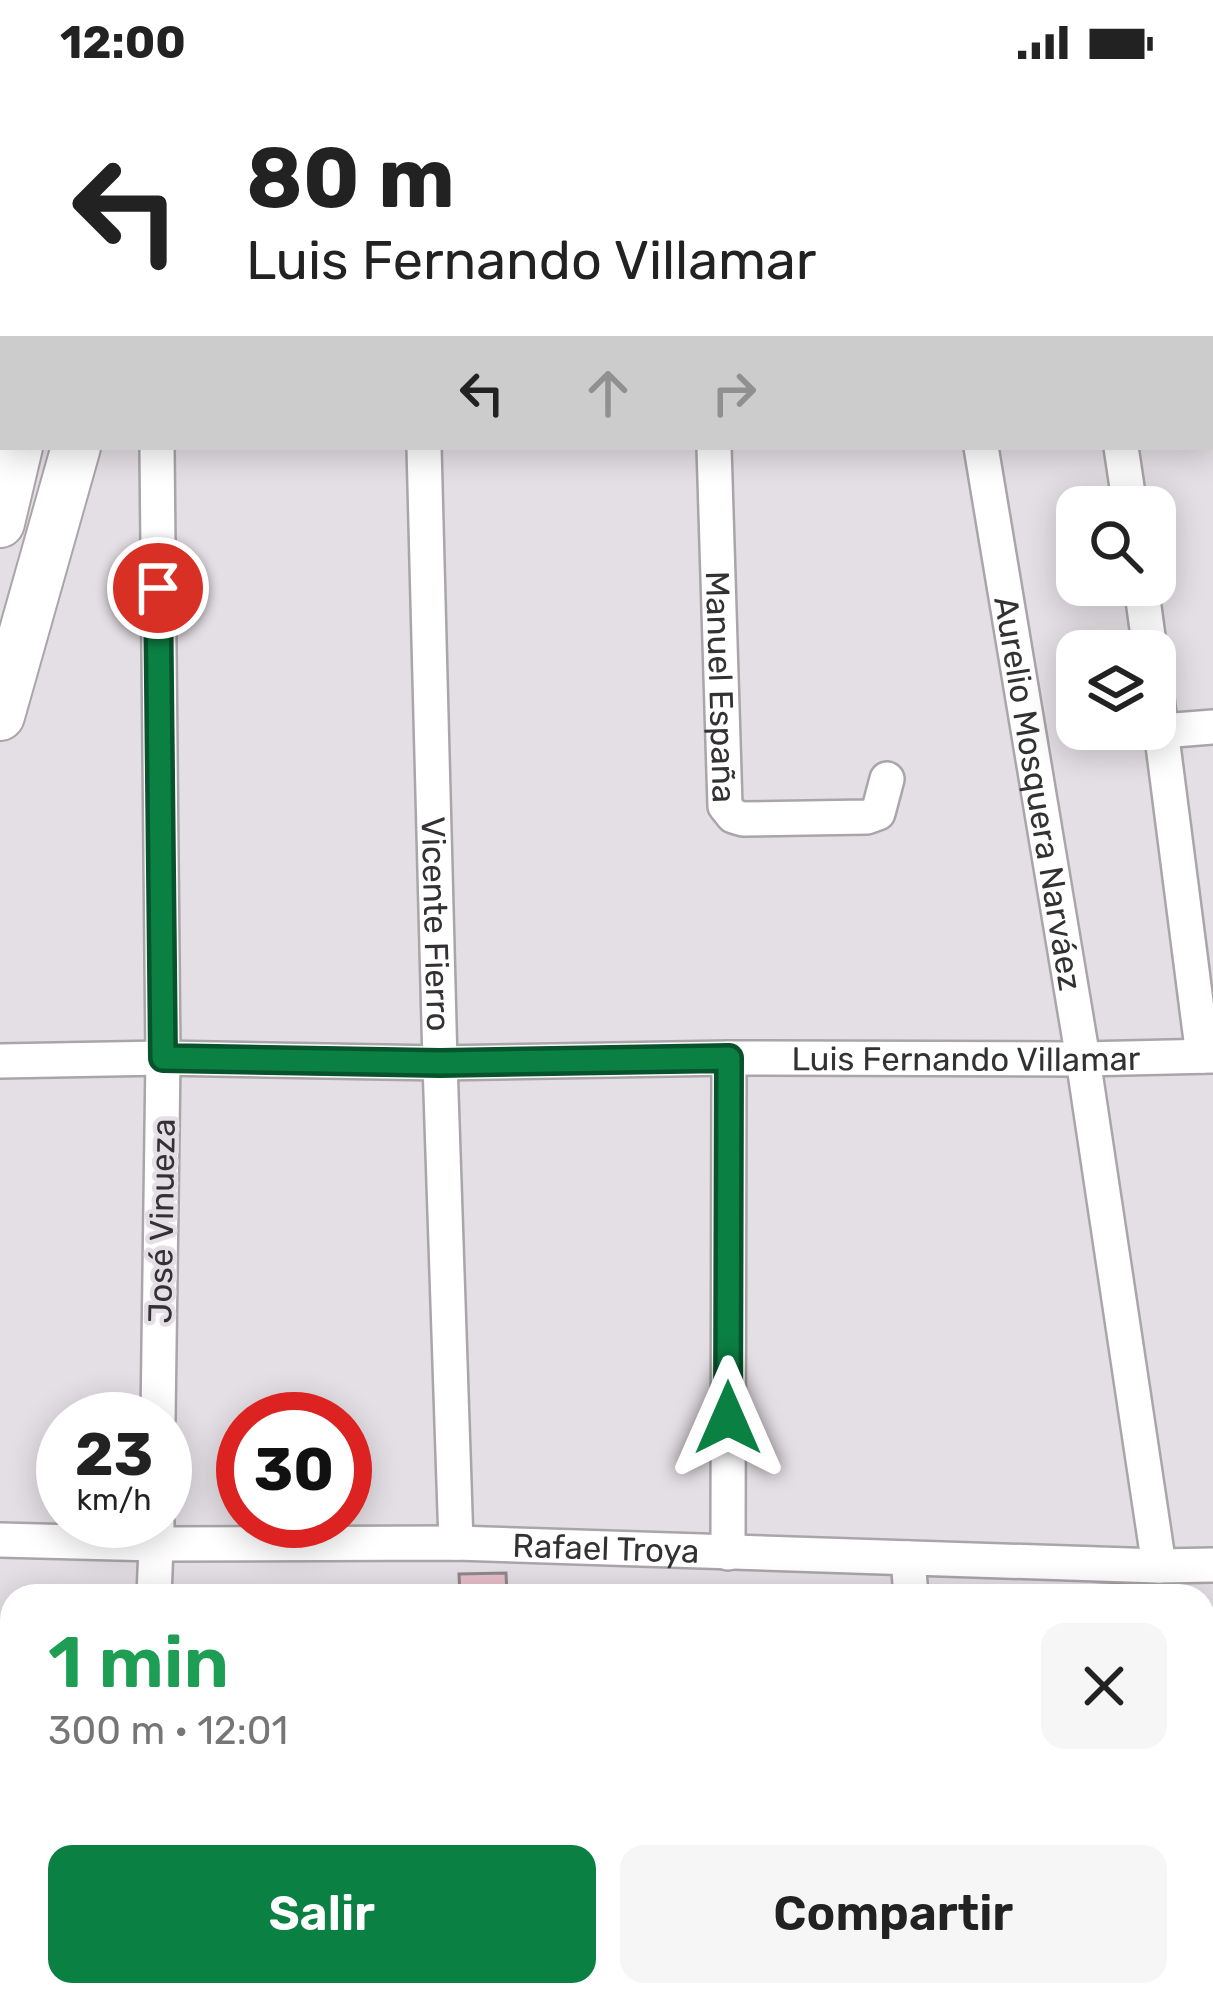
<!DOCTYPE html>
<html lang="es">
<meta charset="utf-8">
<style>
:root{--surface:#fff;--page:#f6f6f6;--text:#222;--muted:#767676;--accent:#0b8043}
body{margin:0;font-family:Rubik,sans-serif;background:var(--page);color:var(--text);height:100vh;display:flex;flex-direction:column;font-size:45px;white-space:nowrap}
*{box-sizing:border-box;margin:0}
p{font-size:39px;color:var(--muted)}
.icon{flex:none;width:66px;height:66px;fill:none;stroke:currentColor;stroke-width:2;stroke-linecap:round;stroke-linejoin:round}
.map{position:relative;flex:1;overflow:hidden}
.drawer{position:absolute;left:0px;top:1500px;width:1215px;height:423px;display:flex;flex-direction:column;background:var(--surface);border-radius:36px 36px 0 0;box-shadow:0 6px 30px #0003}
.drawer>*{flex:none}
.top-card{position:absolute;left:0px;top:0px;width:1215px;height:366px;box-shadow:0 6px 30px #0003;background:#fff;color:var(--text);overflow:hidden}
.fabs{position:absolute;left:1056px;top:402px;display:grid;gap:24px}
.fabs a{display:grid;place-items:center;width:120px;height:120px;border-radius:24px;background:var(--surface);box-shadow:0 6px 30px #0003;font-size:60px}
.speed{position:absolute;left:36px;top:1308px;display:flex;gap:24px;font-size:60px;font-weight:700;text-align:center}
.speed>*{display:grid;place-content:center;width:156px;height:156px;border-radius:50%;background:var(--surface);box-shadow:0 6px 30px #0003;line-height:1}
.speed small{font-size:30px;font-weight:400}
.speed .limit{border:18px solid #d22;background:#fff;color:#111}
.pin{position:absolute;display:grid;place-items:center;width:102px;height:102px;color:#fff;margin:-51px;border:6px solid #fff;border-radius:50%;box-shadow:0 3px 12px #0007}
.me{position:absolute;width:132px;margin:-66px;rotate:0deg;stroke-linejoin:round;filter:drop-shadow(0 0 9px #0008)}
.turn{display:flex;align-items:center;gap:42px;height:252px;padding:0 48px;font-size:54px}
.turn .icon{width:156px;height:156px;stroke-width:2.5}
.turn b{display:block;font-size:84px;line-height:102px}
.lanes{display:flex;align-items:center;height:114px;padding:0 48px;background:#0003;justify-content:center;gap:60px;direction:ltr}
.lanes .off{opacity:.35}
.round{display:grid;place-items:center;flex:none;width:126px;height:126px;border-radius:24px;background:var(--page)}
.head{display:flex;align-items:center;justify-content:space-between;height:204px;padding:0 48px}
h1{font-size:72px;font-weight:600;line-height:90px;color:#1e9e55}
.button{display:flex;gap:24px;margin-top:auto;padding:24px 48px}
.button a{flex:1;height:138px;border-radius:24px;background:var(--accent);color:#fff;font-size:48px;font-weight:600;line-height:138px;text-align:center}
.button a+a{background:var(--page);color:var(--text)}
.status{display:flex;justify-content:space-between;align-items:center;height:84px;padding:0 60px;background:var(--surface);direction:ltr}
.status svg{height:33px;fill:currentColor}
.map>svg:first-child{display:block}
</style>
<div class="status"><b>12:00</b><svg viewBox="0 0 49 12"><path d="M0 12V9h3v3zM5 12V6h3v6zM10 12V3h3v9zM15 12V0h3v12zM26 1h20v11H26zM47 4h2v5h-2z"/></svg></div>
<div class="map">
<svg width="1213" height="1922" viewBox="0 0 1213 1922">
<rect width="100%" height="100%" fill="#e4dfe4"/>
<path fill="#e2bbb7" d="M0 1585H12V1911H296V1922H0Z"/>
<g fill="#e9bfcc" stroke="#8e8889" stroke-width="3">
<path d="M506 1489 507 1512H460L459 1490Z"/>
<path d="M1128 1500 1129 1512H950V1507Z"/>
<rect x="0" y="1616" width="12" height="43"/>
<path d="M528 1911H631L632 1922H529Z"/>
<path d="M670 1911H710L711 1922H671Z"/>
<path d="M964 1911H1144V1922H965Z"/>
</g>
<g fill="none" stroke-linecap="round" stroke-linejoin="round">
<defs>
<g id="minor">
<path d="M912 0 913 3"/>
<path d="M1067 0V3"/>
<path d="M1123 3 1166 0"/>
<path d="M1212 47H1213"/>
<path d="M0 324 3 325"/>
<path d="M157 363 163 974 158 1335"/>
<path id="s1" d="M424 363 440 979 456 1459"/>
<path id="s2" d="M714 363 725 722 733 732 743 735 867 733 878 729 887 695"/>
<path id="s3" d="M981 363 1083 975 1159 1482"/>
<path d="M1121 363 1130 423"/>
<path d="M1141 501 1150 567"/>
<path d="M1155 599 1203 972"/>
<path d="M1162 647 1213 643"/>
<path id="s4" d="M0 977 163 974 440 979 729 974 1083 975 1213 972"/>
<path id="s5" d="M0 1456 156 1460 456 1459 1159 1482 1213 1481"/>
<path d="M728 1469 729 974"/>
<path d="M908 1474 911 1512"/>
<path d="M154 1512 157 1439"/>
<path d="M397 1911V1922"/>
<path d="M474 1911 475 1922"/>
<path d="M936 1911V1922"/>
</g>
<g id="highway">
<path d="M245 0 246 3"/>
<path d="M1 153 3 162"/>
<path d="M0 439 18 363"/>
<path d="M0 632 76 363"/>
</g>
</defs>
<use href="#minor" stroke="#a9a5a9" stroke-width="38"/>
<use href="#highway" stroke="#a9a5a9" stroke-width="52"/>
<use href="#minor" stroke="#fff" stroke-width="33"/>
<use href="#highway" stroke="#fff" stroke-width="48"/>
</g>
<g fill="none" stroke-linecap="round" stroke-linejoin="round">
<defs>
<path id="route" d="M158 504 163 974 440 979 729 974 728 1334"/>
</defs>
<use href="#route" stroke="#07532c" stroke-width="30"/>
<use href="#route" stroke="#0b8043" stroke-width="21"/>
</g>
<g text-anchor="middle" stroke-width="9" stroke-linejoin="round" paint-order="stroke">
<g font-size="33" fill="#333133" stroke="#e4dfe4">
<text dy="12" stroke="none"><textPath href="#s2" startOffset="240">Manuel España</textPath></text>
<text dy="12" stroke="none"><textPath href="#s3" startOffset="351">Aurelio Mosquera Narváez</textPath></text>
<text dy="12" stroke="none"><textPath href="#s1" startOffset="477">Vicente Fierro</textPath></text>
<text dy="12" stroke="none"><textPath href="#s4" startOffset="966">Luis Fernando Villamar</textPath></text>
<text transform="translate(161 1137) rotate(-89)" y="12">José Vinueza</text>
<text dy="12" stroke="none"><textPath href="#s5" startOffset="606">Rafael Troya</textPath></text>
</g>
</g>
</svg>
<div class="fabs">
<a><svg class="icon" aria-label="search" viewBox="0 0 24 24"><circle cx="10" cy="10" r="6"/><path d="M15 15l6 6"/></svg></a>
<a><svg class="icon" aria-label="layers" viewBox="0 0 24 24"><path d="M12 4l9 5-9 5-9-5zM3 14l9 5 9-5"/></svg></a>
</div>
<div class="speed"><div>23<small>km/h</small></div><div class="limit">30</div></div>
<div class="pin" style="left:158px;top:504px;background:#d93025"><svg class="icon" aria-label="arrive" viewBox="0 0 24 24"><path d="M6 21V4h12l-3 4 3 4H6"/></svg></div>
<svg class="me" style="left:728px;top:1334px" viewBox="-20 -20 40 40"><path d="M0-17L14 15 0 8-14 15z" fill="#0b8043" stroke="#fff" stroke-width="4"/></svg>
<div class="top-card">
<div class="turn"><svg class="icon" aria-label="left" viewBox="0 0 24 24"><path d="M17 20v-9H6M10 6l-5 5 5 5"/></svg><div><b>80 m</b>Luis Fernando Villamar</div></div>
<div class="lanes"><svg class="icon" aria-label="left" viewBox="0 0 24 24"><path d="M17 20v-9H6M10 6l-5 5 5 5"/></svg><svg class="icon off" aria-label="ahead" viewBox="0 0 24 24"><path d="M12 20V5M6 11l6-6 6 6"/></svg><svg class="icon off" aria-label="right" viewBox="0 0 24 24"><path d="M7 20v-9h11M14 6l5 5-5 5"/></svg></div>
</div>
<section class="drawer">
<div class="head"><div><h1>1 min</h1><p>300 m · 12:01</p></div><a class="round"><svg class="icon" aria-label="close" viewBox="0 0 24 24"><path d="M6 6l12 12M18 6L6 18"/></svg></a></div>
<div class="button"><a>Salir</a><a>Compartir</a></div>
</section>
</div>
